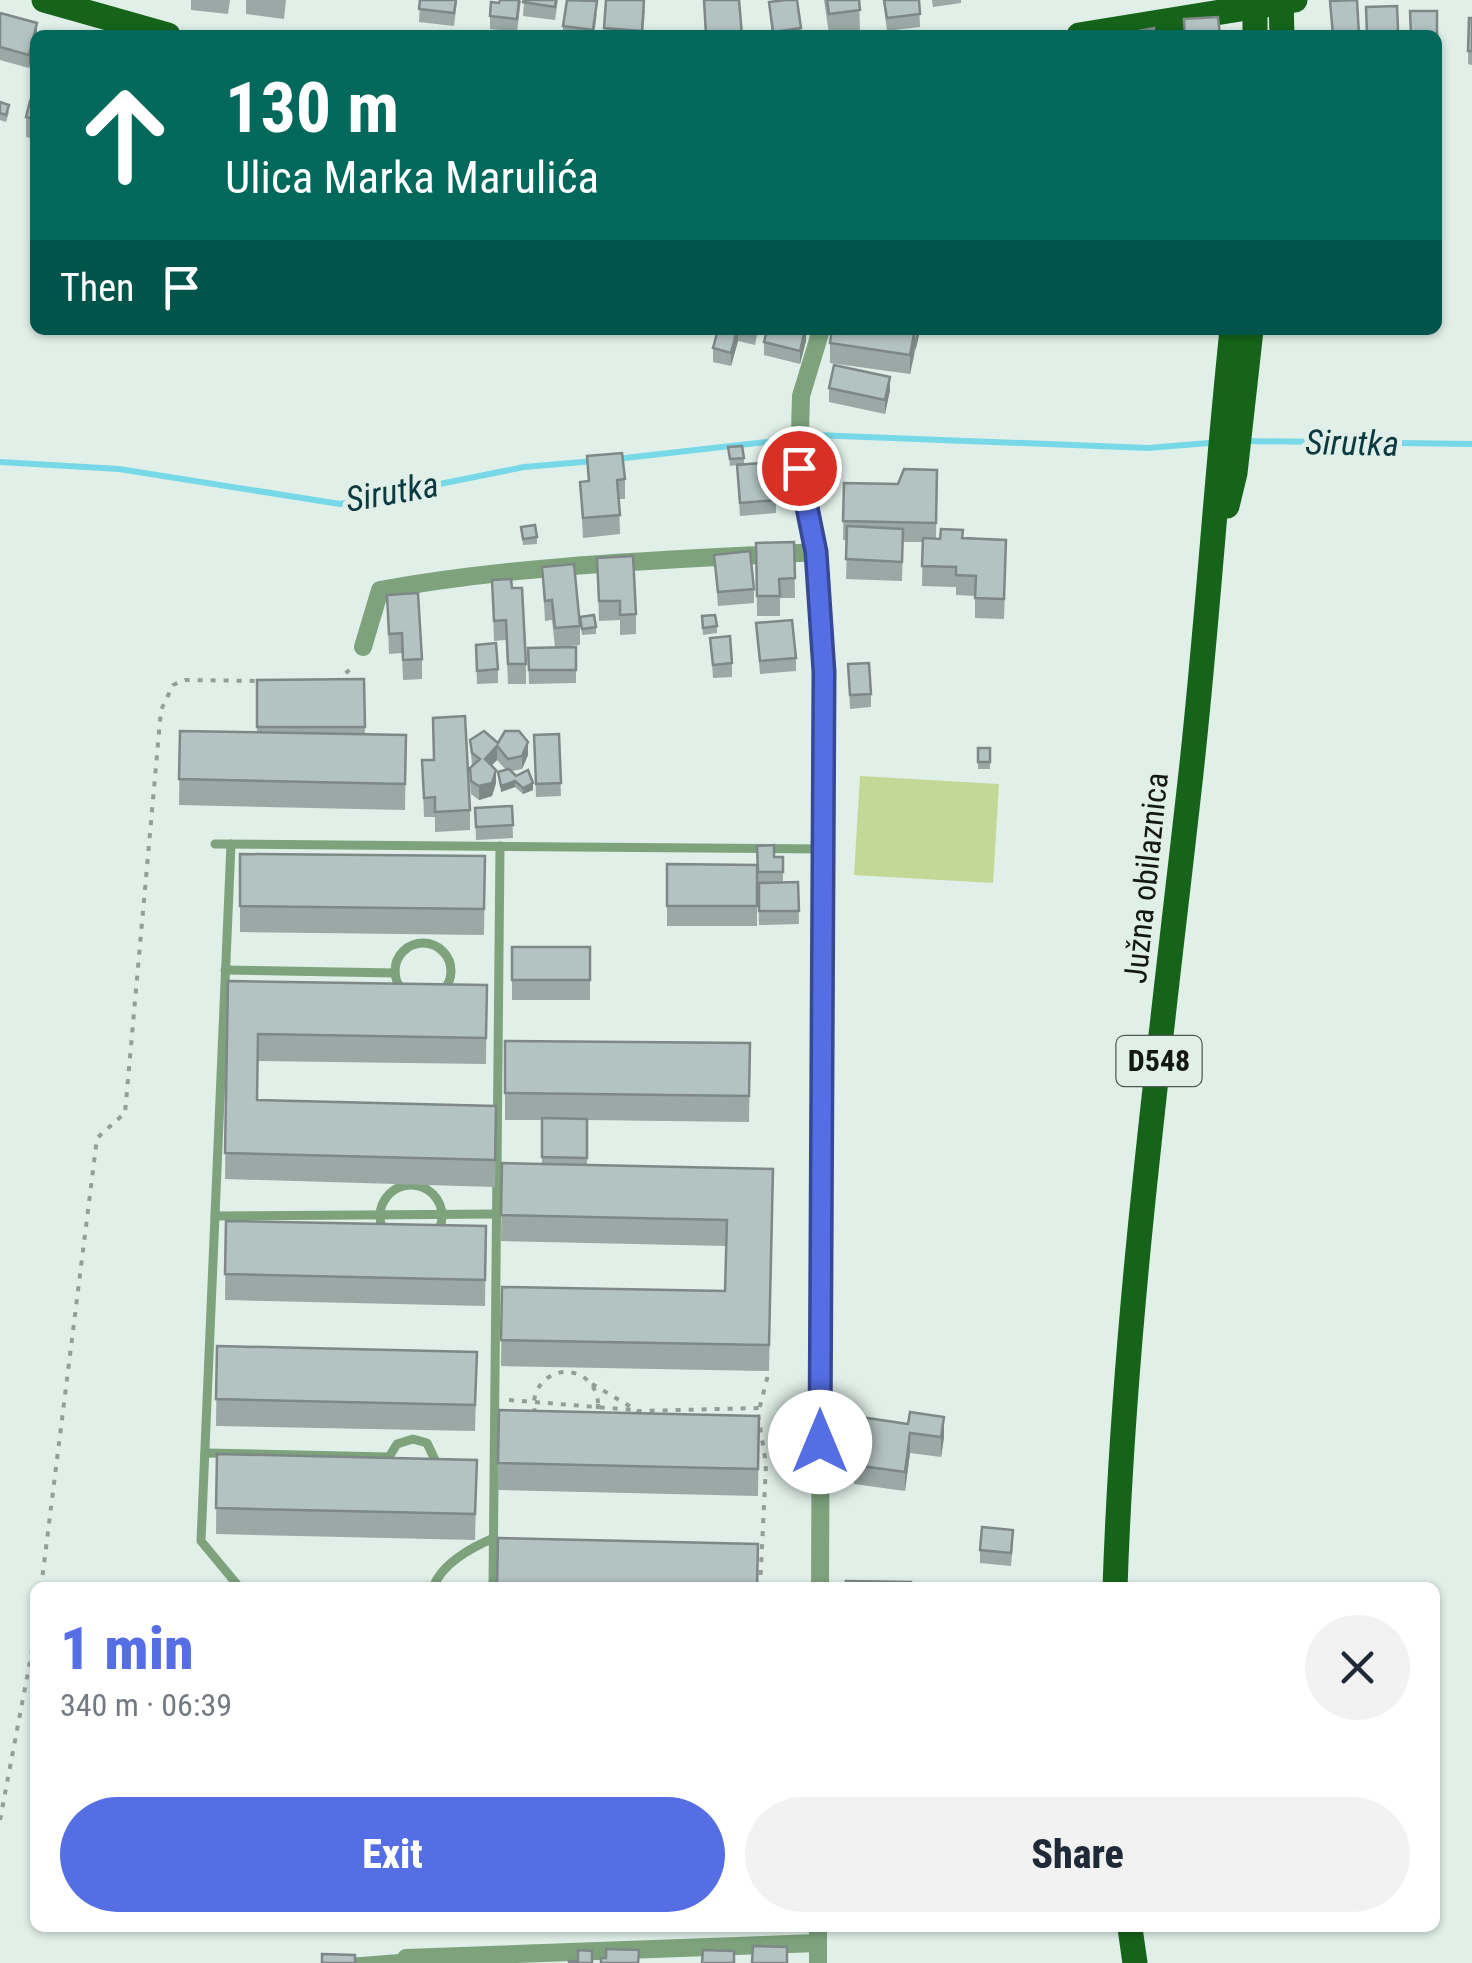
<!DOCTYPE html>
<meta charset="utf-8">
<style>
:root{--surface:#fff;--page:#f2f2f3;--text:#1f2937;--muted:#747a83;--accent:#556ee4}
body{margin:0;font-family:"Roboto Condensed",sans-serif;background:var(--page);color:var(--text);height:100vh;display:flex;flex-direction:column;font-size:38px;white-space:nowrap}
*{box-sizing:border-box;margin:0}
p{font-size:32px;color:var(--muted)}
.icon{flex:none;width:55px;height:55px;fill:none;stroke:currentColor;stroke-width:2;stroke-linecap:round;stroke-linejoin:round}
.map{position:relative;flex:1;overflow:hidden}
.drawer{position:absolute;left:30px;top:1582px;width:1410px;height:350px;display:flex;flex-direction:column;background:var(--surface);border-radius:15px;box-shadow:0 2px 8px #0004}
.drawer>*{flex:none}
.hud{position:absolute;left:30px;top:30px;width:1412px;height:305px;border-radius:15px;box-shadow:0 2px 8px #0004;background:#00695c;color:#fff;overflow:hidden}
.pin{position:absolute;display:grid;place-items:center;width:85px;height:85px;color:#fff;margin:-42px;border:5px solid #fff;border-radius:50%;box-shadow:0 2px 10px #0007}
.me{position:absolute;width:110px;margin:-55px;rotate:0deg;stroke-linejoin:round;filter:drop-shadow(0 0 8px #0008)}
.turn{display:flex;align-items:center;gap:35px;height:210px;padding:0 30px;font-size:45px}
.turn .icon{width:130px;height:130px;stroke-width:2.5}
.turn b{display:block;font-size:70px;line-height:85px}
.then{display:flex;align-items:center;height:95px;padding:0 30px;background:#0003;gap:20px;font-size:38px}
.round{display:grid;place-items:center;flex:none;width:105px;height:105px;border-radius:52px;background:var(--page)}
.headline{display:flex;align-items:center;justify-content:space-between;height:170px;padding:0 30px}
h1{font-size:60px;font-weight:800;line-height:75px;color:var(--accent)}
.action{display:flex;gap:20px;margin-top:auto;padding:20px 30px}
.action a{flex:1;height:115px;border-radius:60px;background:var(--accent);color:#fff;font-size:40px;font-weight:800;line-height:115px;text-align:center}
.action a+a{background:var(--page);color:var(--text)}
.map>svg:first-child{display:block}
</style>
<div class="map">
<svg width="1472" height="1963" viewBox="0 0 1472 1963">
<rect width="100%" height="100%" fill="#e0efe8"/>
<path fill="#c3d797" d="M860 776 999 784 993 883 854 875Z"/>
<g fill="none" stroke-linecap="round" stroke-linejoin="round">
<g stroke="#77d9e7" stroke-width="6">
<path d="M815 435 1148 448 1209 443"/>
<path d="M1243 441 1472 444"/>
<path d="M616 459 784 440"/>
<path d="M0 462 119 469 340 504 524 467 594 461"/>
</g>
<g stroke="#939e99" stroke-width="4" stroke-dasharray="5 8" stroke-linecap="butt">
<path d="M336 682 355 665"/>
<circle cx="566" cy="1404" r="32"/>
<path d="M592 1384 638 1411 760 1408"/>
<path d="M509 1400 634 1410"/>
<path d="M41 1588 97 1138 125 1113 161 710 173 685 185 680 262 681"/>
<path d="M760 1588 766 1464 758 1414 769 1371"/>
<path d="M0 1820 35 1635"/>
</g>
<g stroke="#7da27c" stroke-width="9">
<path d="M215 844 823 849"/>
<path d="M231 844 201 1541 240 1588"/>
<circle cx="423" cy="971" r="28"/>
<path d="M225 970 395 973"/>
<circle cx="411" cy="1216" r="31"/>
<path d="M215 1216 497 1214"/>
<path d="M205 1453 389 1457 397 1444 413 1439 427 1443 435 1460 431 1467"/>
<path d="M433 1588C441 1564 472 1547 494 1538"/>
<path d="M493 1588 500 846"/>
<path d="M342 1963 406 1958"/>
</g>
<g stroke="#7da27c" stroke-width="18">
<path d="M363 647 380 590C523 564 671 560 816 552"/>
<path d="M820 1588 824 673 816 552 799 468 801 396 821 330"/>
<path d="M406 1963V1958L818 1943"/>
<path d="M818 1963V1928"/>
</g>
<g stroke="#15641a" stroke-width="25">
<path d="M44 0 168 35"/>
<path d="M1281 2 1282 35"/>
<path d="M1079 35 1295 0"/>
<path d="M1255 35V5"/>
<path d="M1227 506 1235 473 1251 330"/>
<path d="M1115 1588C1124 1318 1160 1050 1190 782 1207 631 1216 481 1232 330"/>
<path d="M1130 1928 1135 1963"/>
</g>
</g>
<g fill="#9aa8a6">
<path d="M191 0H230L228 14 191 10Z"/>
<path d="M246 0H286L284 19 246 14Z"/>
<path d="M420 0H457L454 26 419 22Z"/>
<path d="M521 0 517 32 490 29V16Z"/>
<path d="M524 0H558L555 20 523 16Z"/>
<path d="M606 0 645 10 643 35H604Z"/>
<path d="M824 0H859L860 30 829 34Z"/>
<path d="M883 0H919L920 27 887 31Z"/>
<path d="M932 0H961V3L933 7Z"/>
<path d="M769 2 801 28V35H772Z"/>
<path d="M0 13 37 35 29 68 0 60Z"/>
<path d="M597 14 594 35H563V26Z"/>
<path d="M1469 18H1472V65L1468 64Z"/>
<path d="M0 102 9 112 6 122 0 120Z"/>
<path d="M35 103V139L26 137V117Z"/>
<path d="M718 330H758L755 345 738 341 731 366 713 362V348Z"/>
<path d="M760 330H810V332L806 331V341L800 364 764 355V342L766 332Z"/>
<path d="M920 330 910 374 830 363V343Z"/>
<path d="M829 388 890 390 885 414 829 402Z"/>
<path d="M728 447 744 458V464L730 466Z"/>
<path d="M587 456 625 479V499H619L620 534 583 538 580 482 588 481Z"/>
<path d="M737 465 776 500V513L740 516Z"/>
<path d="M937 470 936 538H963L1006 560 1004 619 975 618V596L956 595V587L922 586 923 542H903L902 581 846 579 847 540H843L844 483 898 484Z"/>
<path d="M521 527 537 537V544L523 545Z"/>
<path d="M794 542 795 598H780V616H757L756 543Z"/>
<path d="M714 555 754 589V603L718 606Z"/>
<path d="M597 558 636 614V634L620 635V620L599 621Z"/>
<path d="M542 567 580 626V645L558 647H576V683L529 684 528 648 555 647 552 620 545 621Z"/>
<path d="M492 580 512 588 526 664V684H508L506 640 494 641Z"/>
<path d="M387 595 422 659V679L403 680 402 653 389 654Z"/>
<path d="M702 616 717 626V633L703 635Z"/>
<path d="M580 617 596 627V634L582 635Z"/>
<path d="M756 623 796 658V671L760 674Z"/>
<path d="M710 638 732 663V677L713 678Z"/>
<path d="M476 645 498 669V683L477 684Z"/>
<path d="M848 664 871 694V707L850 709Z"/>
<path d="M364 679 365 735H406L405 810 179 805 180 731 257 732V680Z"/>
<path d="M433 718 470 810V830L435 832V817H424L422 760H434Z"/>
<path d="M559 734 561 796 536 797 534 735Z"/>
<path d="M470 740 498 743 528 755 522 769 512 771 533 790 523 794 515 787 501 792 498 772 506 770 497 760 492 765 496 783 492 796 479 800 471 794 470 782V768L472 766Z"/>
<rect x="978" y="748" width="12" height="21"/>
<path d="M512 806 513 838 476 840 475 808Z"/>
<path d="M757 846 774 857H783V882H798L799 924 759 925Z"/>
<path d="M240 854 485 856 484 935 240 932Z"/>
<path d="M667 864 757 865V926H667Z"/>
<rect x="512" y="947" width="78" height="53"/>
<path d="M228 981 487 985 486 1064 258 1061 257 1100 496 1132 495 1187 225 1179Z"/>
<path d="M505 1041 750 1043 749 1122 587 1120V1165L773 1195 769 1371 501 1366 502 1287 725 1291 727 1246 501 1241 502 1163 542 1164V1120H505Z"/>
<path d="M226 1221 486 1226 485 1306 225 1300Z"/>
<path d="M217 1346 477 1352 475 1431 216 1426Z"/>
<path d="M499 1410 759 1416 758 1496 498 1490Z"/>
<path d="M860 1417 944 1437 941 1457 910 1453 905 1491 854 1484V1465Z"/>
<path d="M217 1454 477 1460 475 1540 216 1534Z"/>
<path d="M1013 1543 1011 1566 980 1563V1550Z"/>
</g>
<g fill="#7d8887">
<path d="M37 23V35H35V45L29 68V55Z"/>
<path d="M738 330V341L731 366V353Z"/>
<path d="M806 330V341L800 364V351Z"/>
<path d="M914 334V354L910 374V355Z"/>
<path d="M890 377V390L885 414V400Z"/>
<path d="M528 742V755L522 769V756Z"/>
<path d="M497 746V760L485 772V759Z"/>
<path d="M496 770V783L492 796 479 800V786Z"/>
<path d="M515 781V787L501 792V786Z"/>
<path d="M533 783V790L523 794V788Z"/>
<path d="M944 1417V1437L941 1457V1437Z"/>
<path d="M910 1433V1453L905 1491V1472Z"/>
</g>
<g fill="#b3c3c1" stroke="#7d8887" stroke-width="2.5">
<path d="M420 0H456L454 13 419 9Z"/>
<path d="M500 0H519L517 19 490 16 491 2 499 3Z"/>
<path d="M524 0H556L555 7 523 2Z"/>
<path d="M567 0 597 1 593 30 563 26Z"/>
<path d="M606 0H644L642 31 604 28Z"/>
<path d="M704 0H739L742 35H706Z"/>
<path d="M786 0H797L801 28 773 32 769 2Z"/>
<path d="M827 0H859L860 10 829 14Z"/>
<path d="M884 0H919L920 14 887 18Z"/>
<path d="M1357 0 1359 35H1333L1330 1Z"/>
<path d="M1397 6 1398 29 1395 35H1367L1366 7Z"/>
<path d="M1410 11H1437V35H1411Z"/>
<path d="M0 13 37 23 29 55 0 47Z"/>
<path d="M1218 17 1220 35H1185L1184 19Z"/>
<path d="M1469 18H1472V51H1468Z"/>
<path d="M1154 28 1155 35H1118Z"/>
<path d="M30 101 35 103V119L26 117Z"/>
<path d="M0 102 9 105 6 115 0 113Z"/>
<path d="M718 330H737L731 353 713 348Z"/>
<path d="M767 330H805L800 351 764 342Z"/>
<path d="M832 330H894L914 334 910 355 830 343Z"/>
<path d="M906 330H919L915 347 914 346V334L905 332Z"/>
<path d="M834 365 890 377 885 400 829 388Z"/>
<path d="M742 446 744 458 730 459 728 447Z"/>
<path d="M622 453 625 479 617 480 620 515 583 518 580 482 589 481 587 456Z"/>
<path d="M773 462 776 500 740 503 737 465Z"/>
<path d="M904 469 937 470 936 523 843 521 844 483 898 484Z"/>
<path d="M535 525 537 537 523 539 521 527Z"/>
<path d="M847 526 903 529 902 562 846 559Z"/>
<path d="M941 529 963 530 962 538 1006 540 1004 599 975 598 976 576 956 575V567L922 566 923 538 940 539Z"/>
<path d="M794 542 795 578 779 579 780 596H757L756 543Z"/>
<path d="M750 551 754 589 718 592 714 555Z"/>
<path d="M633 556 636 614 620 615V601H599L597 558Z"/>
<path d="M574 564 580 626 555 628 552 600 545 601 542 567Z"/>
<path d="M511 579 512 588H522L526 664H508L506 620 494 621 492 580Z"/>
<path d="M418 593 422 659 403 660 402 633 389 634 387 595Z"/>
<path d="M594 615 596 627 582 629 580 617Z"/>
<path d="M715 615 717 626 703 628 702 616Z"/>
<path d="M792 620 796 658 760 661 756 623Z"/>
<path d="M730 636 732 663 713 665 710 638Z"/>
<path d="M496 643 498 669 477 671 476 645Z"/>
<path d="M576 647V670H529L528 648Z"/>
<path d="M869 663 871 694 850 695 848 664Z"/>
<path d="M364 679 365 727H257V680Z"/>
<path d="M465 716 470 810 435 812V797L424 798 422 760H434L433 718Z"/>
<path d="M180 731 406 735 405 784 179 779Z"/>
<path d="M484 731 498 743 505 731H519L528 742 522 756 508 759 497 746 485 759 496 770 492 783 479 786 471 781 470 768 480 759 472 753 470 740Z"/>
<path d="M559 734 561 783 536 784 534 735Z"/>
<rect x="978" y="748" width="12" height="14"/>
<path d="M509 769 516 776 528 770 533 783 523 788 515 781 501 786 498 772Z"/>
<path d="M512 806 513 825 476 827 475 808Z"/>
<path d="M774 845V857H783V872H758L757 846Z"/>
<path d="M240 854 485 856 484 909 240 906Z"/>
<path d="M667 864 757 865V906H667Z"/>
<path d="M798 882 799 911H759V883Z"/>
<rect x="512" y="947" width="78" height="33"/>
<path d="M228 981 487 985 486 1038 258 1034 257 1100 496 1106 495 1160 225 1153Z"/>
<path d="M505 1041 750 1043 749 1096 505 1093Z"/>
<path d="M542 1118 587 1119V1158L542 1157Z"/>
<path d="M502 1163 773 1169 769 1345 501 1340 502 1287 725 1291 727 1220 501 1215Z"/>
<path d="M226 1221 486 1226 485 1280 225 1274Z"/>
<path d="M217 1346 477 1352 475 1405 216 1399Z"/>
<path d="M499 1410 759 1416 758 1469 498 1463Z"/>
<path d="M910 1412 944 1417 941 1437 910 1433 905 1472 854 1465 860 1417 908 1424Z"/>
<path d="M217 1454 477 1460 475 1514 216 1508Z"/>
<path d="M982 1527 1013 1530 1011 1553 980 1550Z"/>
<path d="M498 1538 758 1544 757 1588H497Z"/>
<path d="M846 1581 911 1582V1588H846Z"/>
<path d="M753 1946 787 1947V1963H752Z"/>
<path d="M606 1949 639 1950 638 1963H601V1958H606Z"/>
<path d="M578 1950 592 1951V1963H569V1961H578Z"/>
<path d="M703 1950 734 1951V1963H702Z"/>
<path d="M322 1954 355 1955V1963H322Z"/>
</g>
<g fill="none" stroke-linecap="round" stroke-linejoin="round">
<defs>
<path id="route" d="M799 468 816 552 824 672 820 1442"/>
</defs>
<use href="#route" stroke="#374894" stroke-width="25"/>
<use href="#route" stroke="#556ee4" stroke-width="18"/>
</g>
<g text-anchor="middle" stroke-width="10" stroke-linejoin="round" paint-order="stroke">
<rect fill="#e0efe8" stroke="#505854" stroke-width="2.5" x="1116.5" y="1036" width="85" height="50" rx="8"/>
<g font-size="30" font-weight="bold" fill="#131815">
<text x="1159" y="1071">D548</text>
</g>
<g font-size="32" fill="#131815" stroke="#e0efe8">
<text transform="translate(1146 878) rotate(-84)" y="11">Južna obilaznica</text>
</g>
<g font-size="35" font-style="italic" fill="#0a3a40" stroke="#e0efe8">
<text transform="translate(1352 443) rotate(1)" y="12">Sirutka</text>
<text transform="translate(392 492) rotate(-10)" y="12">Sirutka</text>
</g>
</g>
</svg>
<div class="pin" style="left:799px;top:468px;background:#d93025"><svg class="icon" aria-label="arrive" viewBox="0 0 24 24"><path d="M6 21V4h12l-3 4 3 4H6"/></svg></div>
<svg class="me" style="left:820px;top:1442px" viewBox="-20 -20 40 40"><circle r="19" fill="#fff"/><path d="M0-13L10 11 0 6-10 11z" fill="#556ee4"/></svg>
<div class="hud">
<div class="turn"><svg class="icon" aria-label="ahead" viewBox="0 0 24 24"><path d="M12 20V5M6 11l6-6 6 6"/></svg><div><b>130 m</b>Ulica Marka Marulića</div></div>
<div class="then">Then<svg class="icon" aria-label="arrive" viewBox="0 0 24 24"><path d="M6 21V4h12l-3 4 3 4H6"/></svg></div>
</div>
<section class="drawer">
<div class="headline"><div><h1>1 min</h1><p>340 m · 06:39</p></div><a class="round"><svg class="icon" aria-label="close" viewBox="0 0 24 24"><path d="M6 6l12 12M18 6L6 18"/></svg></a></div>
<div class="action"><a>Exit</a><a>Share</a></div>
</section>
</div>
